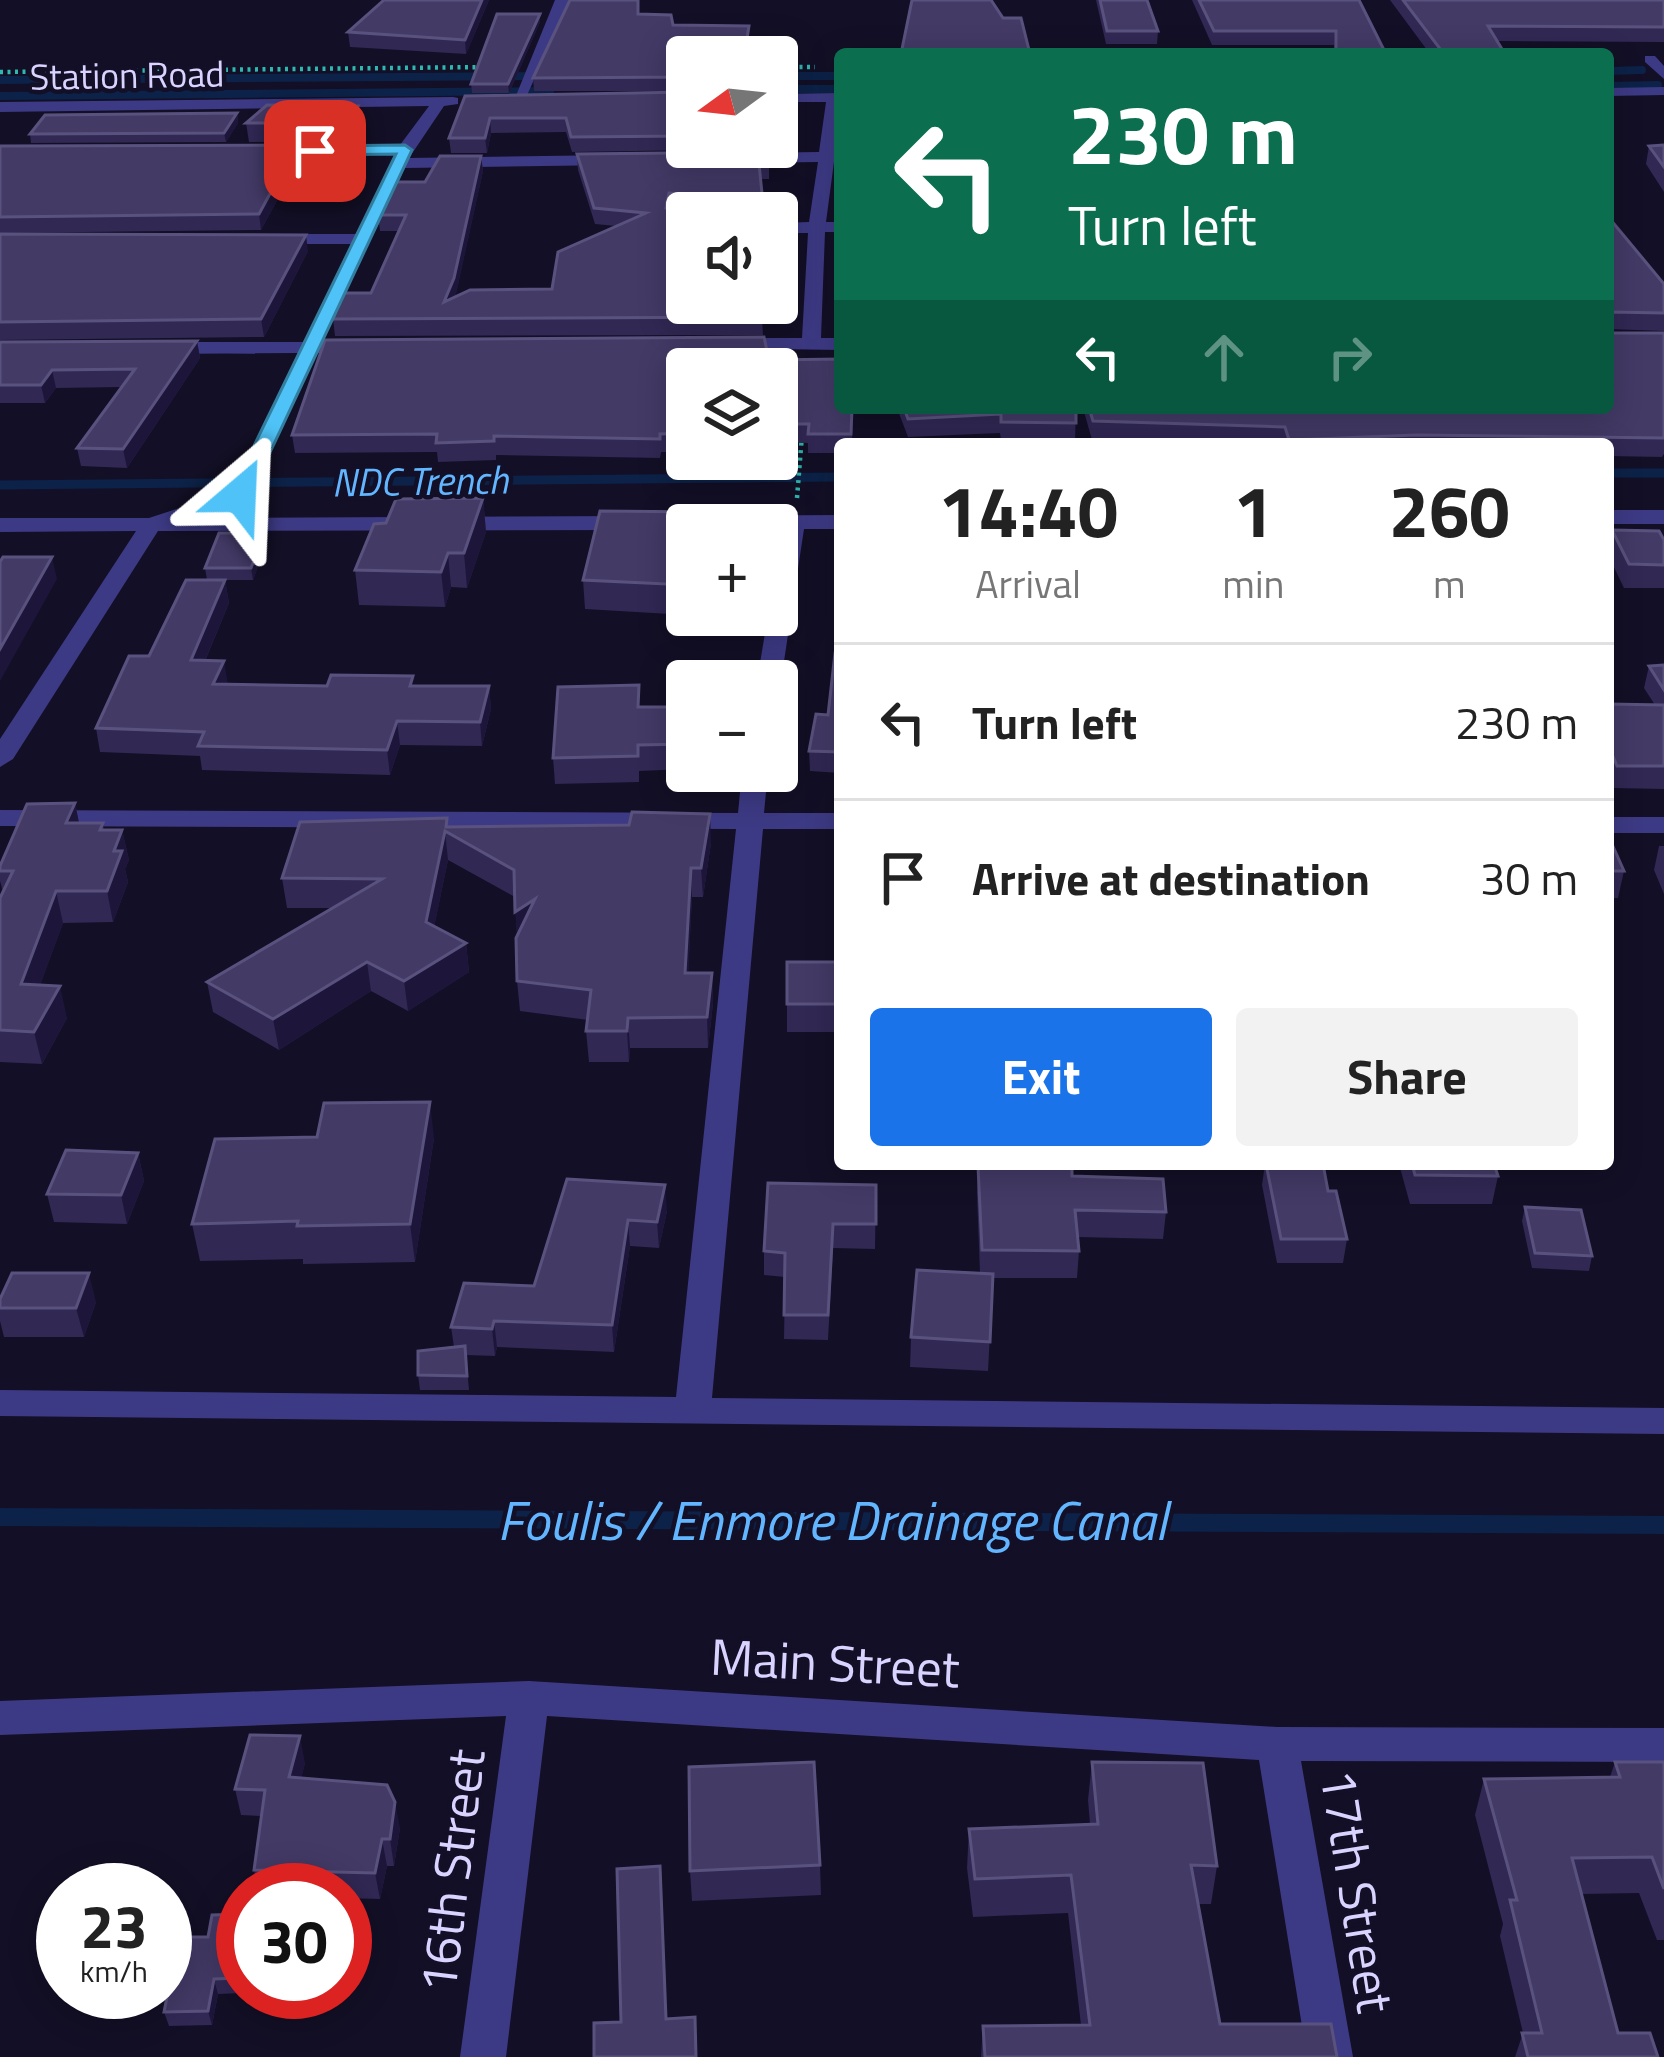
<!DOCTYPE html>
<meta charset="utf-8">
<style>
:root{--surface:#fff;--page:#f2f2f2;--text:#222;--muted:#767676;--line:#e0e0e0;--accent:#1a73e8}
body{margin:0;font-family:"Titillium Web",sans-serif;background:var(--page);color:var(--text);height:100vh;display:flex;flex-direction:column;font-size:45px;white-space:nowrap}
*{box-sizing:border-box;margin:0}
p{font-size:39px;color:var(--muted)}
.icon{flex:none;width:66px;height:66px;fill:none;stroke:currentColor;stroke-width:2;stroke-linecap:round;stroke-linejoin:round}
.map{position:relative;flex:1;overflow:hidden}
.panel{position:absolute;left:834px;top:438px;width:780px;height:732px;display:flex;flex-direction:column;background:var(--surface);border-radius:12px;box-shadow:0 6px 30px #0003}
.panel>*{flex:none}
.guide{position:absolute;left:834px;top:48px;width:780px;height:366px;border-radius:12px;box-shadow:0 6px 30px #0003;background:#0b6e4f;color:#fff;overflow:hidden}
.needle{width:78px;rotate:255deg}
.fabs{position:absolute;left:666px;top:36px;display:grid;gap:24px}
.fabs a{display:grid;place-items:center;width:132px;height:132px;border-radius:12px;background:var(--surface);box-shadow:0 6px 30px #0003;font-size:60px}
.speed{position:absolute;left:36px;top:1863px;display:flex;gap:24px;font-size:60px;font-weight:700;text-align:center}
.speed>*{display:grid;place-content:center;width:156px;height:156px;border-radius:50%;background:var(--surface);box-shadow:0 6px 30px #0003;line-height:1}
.speed small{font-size:30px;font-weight:400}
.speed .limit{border:18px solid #d22;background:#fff;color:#111}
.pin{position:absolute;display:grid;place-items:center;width:102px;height:102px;color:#fff;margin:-51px;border-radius:24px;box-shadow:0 6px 18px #0006}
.me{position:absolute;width:132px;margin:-66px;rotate:26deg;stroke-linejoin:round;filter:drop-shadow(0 0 9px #0008)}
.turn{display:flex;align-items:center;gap:42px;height:252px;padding:0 36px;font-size:54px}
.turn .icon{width:156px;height:156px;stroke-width:2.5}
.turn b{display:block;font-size:84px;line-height:102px}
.lanes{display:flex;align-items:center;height:114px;padding:0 36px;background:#0003;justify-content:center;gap:60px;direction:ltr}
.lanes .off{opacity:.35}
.eta{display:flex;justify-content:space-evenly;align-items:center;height:204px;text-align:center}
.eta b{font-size:72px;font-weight:700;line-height:84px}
.button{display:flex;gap:24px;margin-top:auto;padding:24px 36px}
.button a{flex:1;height:138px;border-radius:12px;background:var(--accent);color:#fff;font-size:48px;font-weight:700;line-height:138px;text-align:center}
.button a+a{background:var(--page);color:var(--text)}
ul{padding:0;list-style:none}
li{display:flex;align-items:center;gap:36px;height:156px;padding:0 36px;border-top:3px solid var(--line)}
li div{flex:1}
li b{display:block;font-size:45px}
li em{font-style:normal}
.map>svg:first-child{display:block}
</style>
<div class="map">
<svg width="1664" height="2057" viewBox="0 0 1664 2057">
<rect width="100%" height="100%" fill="#130f26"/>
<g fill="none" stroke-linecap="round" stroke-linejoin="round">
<g stroke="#0c2248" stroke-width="8">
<path d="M1608 71 1642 70"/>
<path d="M777 76H840"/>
<path d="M0 80 538 76"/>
<path d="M1608 86 1658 85"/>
<path d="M777 89H840"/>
<path d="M0 96 550 91"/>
</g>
<g stroke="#0c2248" stroke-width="9">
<path d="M1608 473H1664"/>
<path d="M0 485 840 477"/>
</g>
<path stroke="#0c2248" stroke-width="18" d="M0 1517 1664 1525"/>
<g stroke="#2fb8b0" stroke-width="4.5" stroke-dasharray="3 4.5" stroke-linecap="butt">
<path d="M777 67H815"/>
<path d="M0 72 488 67"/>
<path d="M797 498 802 435"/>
</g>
<g fill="#3d3a85" fill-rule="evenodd">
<path d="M555 0H569L525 100 513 103Z"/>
<path d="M1645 56H1655L1664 66V79L1645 62Z"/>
<path d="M1664 87V95L1608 96V88Z"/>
<path d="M840 93 835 152H840V162H834L826 222H840V232H825L821 338H840V350L719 348 717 344 726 338H802L808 233H777V223L809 222 818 162 729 163 721 158 729 153 819 152 826 102H777V94Z"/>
<path d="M453 97 458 98V104L444 106 409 158 615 155 623 160 615 165 405 168 323 341H360L369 347 360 353H317L248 500 192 518 636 516 647 523 636 530 158 531 13 759 0 767V739L136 531 0 532V518H149L231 491 298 353 162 354 153 348 162 342H304L351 244H270L261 239 270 234H356L395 155 300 156 292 151 300 146 400 145 429 106 0 112V102Z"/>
<rect x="1608" y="510" width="56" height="14"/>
<path d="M840 515V529H804L781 681 777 686V681H757L768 615H777L782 529 777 525 697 523 708 516Z"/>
<path d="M742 771H768L764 813H840V829H763L712 1398 1664 1408V1434L0 1416V1390L676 1397 736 829 0 826V810L738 813Z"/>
<rect x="1608" y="817" width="56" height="16"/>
<path d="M529 1681 1277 1727 1664 1728V1762L1301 1761 1353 2057H1307L1259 1760 547 1716 506 2057H460L506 1716 0 1735V1701Z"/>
</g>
</g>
<g fill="#312854">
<path d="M384 0H489L466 54 350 47 348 32Z"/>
<path d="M1096 0H1147L1158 31 1157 44H1106Z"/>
<path d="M1192 0H1359L1386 54H1334V45H1212Z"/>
<path d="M1390 0H1664V42L1497 41 1505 54H1430Z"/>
<path d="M540 14V22L509 93H472L471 84Z"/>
<path d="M638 14 673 25 750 39 687 57V91H534L533 78Z"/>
<path d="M687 92V147H768V149L572 152 566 132 491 133 487 153H451L449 138 465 96Z"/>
<path d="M237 113 238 123 226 142 31 143 30 134Z"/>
<path d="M246 123 361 124 350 141 249 142Z"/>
<path d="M1664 145V192L1646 164 1649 146Z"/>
<path d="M0 146 338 160 327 178 286 184 261 230 0 233Z"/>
<path d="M769 152V179H760L687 213 761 303 763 335 335 336 333 319 371 293 399 231H380L378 215 425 182 481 156 483 171 455 297 552 289 616 226 595 224 578 170 577 154Z"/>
<path d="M1608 219 1664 284V331L1608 329Z"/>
<path d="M0 234 308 251 264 337 0 340Z"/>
<path d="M1611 333H1664V454L1662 457 1608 456V444H1225L1092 440 1083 408H1608Z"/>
<path d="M764 337 769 360 840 359V408H853L852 444H840V453H808V443L777 442V369H687V452H661L660 458 496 455V460L438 462 437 452 295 453 292 435 325 340Z"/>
<path d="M197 341 200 358 127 468 81 466 77 448 122 387 56 388 45 403H0V342Z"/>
<path d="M897 408H1076L1075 442 1001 440 1000 433 908 437Z"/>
<path d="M483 498 486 532 467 588 451 587 445 607 359 605 355 570 386 523Z"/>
<path d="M745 509V525H687V615L585 609 583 580 707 512Z"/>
<path d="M1612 530 1664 540V588H1624L1608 555Z"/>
<path d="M264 533 266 545 253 580H225L229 603 205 661 228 684 489 686 491 709 482 746 400 745 390 775 202 770 200 756 100 752 96 728 207 580 205 568Z"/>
<path d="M691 615H734L733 617Z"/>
<path d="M840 653V773L810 771 809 751 828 715Z"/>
<path d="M1664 665V789L1612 788 1608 779V704L1655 705 1644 688 1649 666Z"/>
<path d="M687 707V769L639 771V782L555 784 553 758Z"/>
<path d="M75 803 79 823H103L104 830H122L129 860 125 869 128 882 113 922 63 923 40 985 67 1018 42 1064 0 1062V898L3 892 0 881V866Z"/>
<path d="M448 827 711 843 703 897H692L688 973H712L713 1003 708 1048H630L629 1062H589L586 1031 588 1020 520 1011 517 981V935L515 897 448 860 434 927 466 943 469 972 408 1011 371 991 279 1050 213 1012 207 982 333 908H287L282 878Z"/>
<path d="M1608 835 1624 871 1618 898H1608Z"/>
<path d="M1659 846H1664V894L1654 870Z"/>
<rect x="787" y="962" width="53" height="70"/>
<path d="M434 1138 415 1262 303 1264V1259L200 1261 192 1224Z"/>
<path d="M138 1153 144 1181 127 1224 54 1222 47 1194Z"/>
<path d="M1265 1164 1328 1191 1347 1239 1343 1263H1277L1262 1185Z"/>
<path d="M1399 1164H1494L1498 1176 1492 1204H1410Z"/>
<path d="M978 1166 1072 1176 1166 1212 1163 1239 1078 1237 1079 1251 1077 1278H993L988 1371 910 1367 911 1337 980 1273 977 1193Z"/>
<path d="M567 1179 667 1211 659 1248 630 1246 614 1352 497 1347 495 1356 466 1355 469 1390H420L418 1375 454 1347 451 1327 534 1286Z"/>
<path d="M876 1185 875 1249 833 1248 828 1340 784 1339 785 1277 764 1275V1251Z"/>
<path d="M1525 1207 1592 1256 1589 1271 1532 1268 1522 1221Z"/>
<path d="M0 1299 96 1302 84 1337H4L0 1321Z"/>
<path d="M1092 1762 1217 1866 1211 1904H1198L1220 2024 1337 2057H981L983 2026 1081 2025 1068 1913 973 1917 967 1868 969 1829 1090 1824 1088 1800Z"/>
<path d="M1615 1762H1664V1940H1657L1639 1893 1581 1894 1618 2033 1658 2057H1515L1523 2033 1500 1936 1503 1924 1475 1815 1484 1779 1610 1777Z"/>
<path d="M305 1763 301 1778 400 1828 394 1866H387L380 1899 345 1898V1890H258L254 1870 261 1816 241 1815 235 1789Z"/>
<path d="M820 1865 821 1895 692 1901 690 1871Z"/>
<path d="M243 1914 242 1993 218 1994 212 2025 169 2026 164 2012 208 1937Z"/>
</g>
<g fill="#1d163a">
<path d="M482 0H489L466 54 465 40Z"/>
<path d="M540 14V22L509 93 508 84Z"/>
<path d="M358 106 361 124 350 141 348 123Z"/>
<path d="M237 113 238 123 226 142 224 133Z"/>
<path d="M490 118 491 133 487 153 485 138Z"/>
<path d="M336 145 338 160 327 178 286 184 261 230 259 214 284 168Z"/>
<path d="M481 156 483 171 456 295 445 319 444 302Z"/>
<path d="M306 235 308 251 264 337 261 319Z"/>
<path d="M197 341 200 358 127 468 123 449Z"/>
<path d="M52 370 56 388 45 403 41 385Z"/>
<path d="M483 498 486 532 467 588 464 553Z"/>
<path d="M264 533 266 545 253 580 251 568Z"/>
<path d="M448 553 451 587 445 607 441 572Z"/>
<path d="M52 557 57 579 0 681V649Z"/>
<path d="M225 580 229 603 195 684 191 660Z"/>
<path d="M224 661 228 685 213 684Z"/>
<path d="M489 686 491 709 482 746 480 722Z"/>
<path d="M397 721 400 745 390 775 387 750Z"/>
<path d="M75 803 81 833 66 823Z"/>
<path d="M710 814 711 843 703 897 701 868Z"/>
<path d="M122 830 129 860 125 869 128 882 113 922 107 891 114 851Z"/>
<path d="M445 831 448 860 429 952 426 922Z"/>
<path d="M691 868 692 897 687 1003 685 973Z"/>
<path d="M56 891 63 923 29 1016 21 984Z"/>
<path d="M535 899 518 941 515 912Z"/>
<path d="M466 943 469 972 408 1011 404 981Z"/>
<path d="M367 962 371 991 279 1050 273 1019Z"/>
<path d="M712 973 713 1003 708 1048 707 1017Z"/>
<path d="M60 986 67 1018 42 1064 34 1032Z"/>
<path d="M628 1018 630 1048 629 1062 627 1031Z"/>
<path d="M430 1102 434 1138 415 1262 410 1224Z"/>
<path d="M138 1153 144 1181 127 1224 121 1195Z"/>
<path d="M665 1185 667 1211 659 1248 657 1222Z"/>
<path d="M628 1220 630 1246 614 1352 612 1325Z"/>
<path d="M89 1273 96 1302 84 1337 76 1308Z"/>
<path d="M494 1321 497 1347 495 1356 492 1329Z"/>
<path d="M300 1736 305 1763 295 1804 289 1777Z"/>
<path d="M395 1802 400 1828 394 1866 390 1839Z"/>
<path d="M382 1839 387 1866 380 1899 375 1873Z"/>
<path d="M243 1950V1985L242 1993 238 1978Z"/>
<path d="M214 1979 218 1994 212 2025 208 2011Z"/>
</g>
<g fill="#433a66" stroke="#5a527e" stroke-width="3" fill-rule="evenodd">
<path d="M384 0H482L465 40 348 32Z"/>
<path d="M570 0H638V14L671 15 673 25 749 26 744 57H687V79L686 77 533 78Z"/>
<path d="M912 0H991L1003 18H1021L1030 54H901Z"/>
<path d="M1100 0H1147L1158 31H1107Z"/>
<path d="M1199 0H1359L1386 54H1336V31H1214Z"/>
<path d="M1403 0H1664V27L1488 26 1505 54H1444Z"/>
<path d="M497 14H540L508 84H471Z"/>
<path d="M687 92V136L571 137 566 118H490L485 138H449L465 96Z"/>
<path d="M267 105 358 106 348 123H246Z"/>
<path d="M237 113 224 133 30 134 45 115Z"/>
<path d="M336 145 325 162 284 168 259 214 0 217V146Z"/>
<path d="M1664 145V167L1649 146Z"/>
<path d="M769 152V164H759L764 213H687V303H761L763 317 333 319 342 293H371L406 215H378L394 182H425L440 156H481L454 278 444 302 470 290 552 289 558 252 646 213 594 208 577 154ZM669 193 690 195 689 211 666 208Z"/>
<path d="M1608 219H1610L1664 284V313L1611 312 1608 325Z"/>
<path d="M0 234 306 235 261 319 0 322Z"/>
<path d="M1608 330 1611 333H1664V438L1417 435 1289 440 1285 427 1093 421 1089 408H1608Z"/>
<path d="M764 337 769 360 840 359V408H852L851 434H808L809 424H777V369H687V433L660 434V439L494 436V441L436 443 437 434 292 435 325 340Z"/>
<path d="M197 341 123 449 77 448 135 369 52 370 41 385H0V342Z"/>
<path d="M904 408H1076V423L1001 422V414L908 419Z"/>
<path d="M483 498 464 553H448L441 572 355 570 374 524 386 523 396 499Z"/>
<path d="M707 508 745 509 742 525H687V585L583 580 600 511 707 512Z"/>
<path d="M1612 530 1659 531 1664 540V565L1629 564Z"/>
<path d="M219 533H264L251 568H205Z"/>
<path d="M3 557H52L0 649V562Z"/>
<path d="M186 580H225L191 660 224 661 213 684 327 686 331 675 413 676 410 686H489L480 722 397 721 387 750 198 746 204 732 96 728 129 656H149Z"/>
<path d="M835 653H840V752L809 751 816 714 828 715Z"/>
<path d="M1664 665V690L1649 666Z"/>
<path d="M639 685 638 707H687V744L638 745V756L553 758 558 687Z"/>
<path d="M1608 704 1664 705V766H1617L1608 744Z"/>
<path d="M75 803 66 823H103L100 830H122L114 851H122L107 891H56L21 984 60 986 34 1032 0 1030V898L13 871H0V866L27 804Z"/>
<path d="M632 812 710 814 701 868H691L685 973H712L707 1017 628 1018 627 1031H586L591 990 517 981 516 938 535 899 515 912 514 870 445 831 426 922 466 943 404 981 367 962 273 1019 207 982 382 879 282 878 300 822 447 818 446 827 629 825Z"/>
<path d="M1608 835 1624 871H1608Z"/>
<rect x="787" y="962" width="53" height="42"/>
<path d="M430 1102 410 1224 297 1226 298 1221 192 1224 215 1139 317 1137 324 1103Z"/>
<path d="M66 1150 138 1153 121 1195 47 1194Z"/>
<path d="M1266 1164H1323L1328 1191H1336L1347 1239H1281Z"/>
<path d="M1412 1164H1494L1498 1176 1415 1175Z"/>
<path d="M978 1166 1072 1168V1176L1163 1179 1166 1212 1075 1210 1079 1251 982 1250Z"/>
<path d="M567 1179 665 1185 657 1222 628 1220 612 1325 494 1321 492 1329 451 1327 464 1283 534 1286Z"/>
<path d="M768 1183 876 1185V1224H833L828 1315H784L785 1253 764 1251Z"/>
<path d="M1525 1207 1581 1210 1592 1256 1535 1253Z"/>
<path d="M917 1270 993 1274 990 1342 911 1337Z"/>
<path d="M12 1273H89L76 1308H0V1299Z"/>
<path d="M465 1346 467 1376 418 1375V1351Z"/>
<path d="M250 1735 300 1736 289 1777 387 1785 395 1802 390 1839H382L375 1873 254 1870 265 1790 235 1789Z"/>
<path d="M814 1762 820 1865 690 1871 689 1767Z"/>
<path d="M1092 1762 1203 1763 1217 1866 1191 1865 1220 2024H1331L1337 2057H985L983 2026 1090 2025 1071 1875 975 1879 969 1829 1098 1824Z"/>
<path d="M1615 1762H1664V1889L1652 1857 1572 1858 1618 2033H1650L1658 2057H1528L1522 2033H1542L1510 1900H1517L1484 1779 1620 1777Z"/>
<path d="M660 1866 666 2019 695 2017 696 2057H594V2023L621 2022 617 1869Z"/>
<path d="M243 1914V1950L238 1978 214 1979 208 2011 164 2012 179 1937H208L212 1915Z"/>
</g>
<path fill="#4fc3f7" stroke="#337fa1" stroke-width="3" d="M405 145 412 150 250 495 233 499 230 495 396 154 315 155 308 151 315 146Z"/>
<g text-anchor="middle" stroke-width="9" stroke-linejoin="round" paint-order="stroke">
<g font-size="36" fill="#d9d4ff" stroke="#130f26">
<text transform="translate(127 75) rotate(-1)" y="13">Station Road</text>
</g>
<g font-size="39" font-style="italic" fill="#62b6ff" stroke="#130f26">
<text transform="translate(420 481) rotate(-1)" y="14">NDC Trench</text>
</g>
<g font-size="51" fill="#d9d4ff" stroke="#130f26">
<text transform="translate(835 1663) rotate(3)" y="18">Main Street</text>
<text transform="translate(452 1871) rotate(-83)" y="18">16th Street</text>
<text transform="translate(1357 1891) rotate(81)" y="18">17th Street</text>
</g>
<g font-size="54" font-style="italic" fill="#62b6ff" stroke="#130f26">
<text x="832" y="1540">Foulis / Enmore Drainage Canal</text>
</g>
</g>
</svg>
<div class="fabs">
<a><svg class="needle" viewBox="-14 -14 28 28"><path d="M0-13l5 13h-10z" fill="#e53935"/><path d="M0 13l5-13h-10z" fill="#767676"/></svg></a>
<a><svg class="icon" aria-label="sound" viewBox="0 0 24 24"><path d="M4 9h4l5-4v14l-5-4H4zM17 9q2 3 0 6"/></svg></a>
<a><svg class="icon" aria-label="layers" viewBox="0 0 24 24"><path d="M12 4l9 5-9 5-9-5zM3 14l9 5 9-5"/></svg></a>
<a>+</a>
<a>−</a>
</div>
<div class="speed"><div>23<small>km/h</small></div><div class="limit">30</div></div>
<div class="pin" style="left:315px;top:151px;background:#d93025"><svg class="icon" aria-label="arrive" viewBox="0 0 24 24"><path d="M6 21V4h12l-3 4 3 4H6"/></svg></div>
<svg class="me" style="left:240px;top:495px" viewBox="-20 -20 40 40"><path d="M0-17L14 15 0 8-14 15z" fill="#4fc3f7" stroke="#fff" stroke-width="4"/></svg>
<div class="guide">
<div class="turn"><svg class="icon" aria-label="left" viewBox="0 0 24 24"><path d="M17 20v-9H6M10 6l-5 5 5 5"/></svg><div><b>230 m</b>Turn left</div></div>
<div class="lanes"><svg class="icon" aria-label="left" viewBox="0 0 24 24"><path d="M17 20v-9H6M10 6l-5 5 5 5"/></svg><svg class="icon off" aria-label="ahead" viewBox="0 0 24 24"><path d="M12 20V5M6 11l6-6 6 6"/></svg><svg class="icon off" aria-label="right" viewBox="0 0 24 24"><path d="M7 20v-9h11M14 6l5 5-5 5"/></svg></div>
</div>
<section class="panel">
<div class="eta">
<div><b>14:40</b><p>Arrival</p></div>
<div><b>1</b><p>min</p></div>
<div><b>260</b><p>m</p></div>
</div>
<ul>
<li><svg class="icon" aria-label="left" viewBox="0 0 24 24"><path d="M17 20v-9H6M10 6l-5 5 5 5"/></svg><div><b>Turn left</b></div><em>230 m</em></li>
<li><svg class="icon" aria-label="arrive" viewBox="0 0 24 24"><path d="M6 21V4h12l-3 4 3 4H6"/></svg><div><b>Arrive at destination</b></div><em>30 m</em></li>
</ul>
<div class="button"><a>Exit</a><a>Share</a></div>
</section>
</div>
